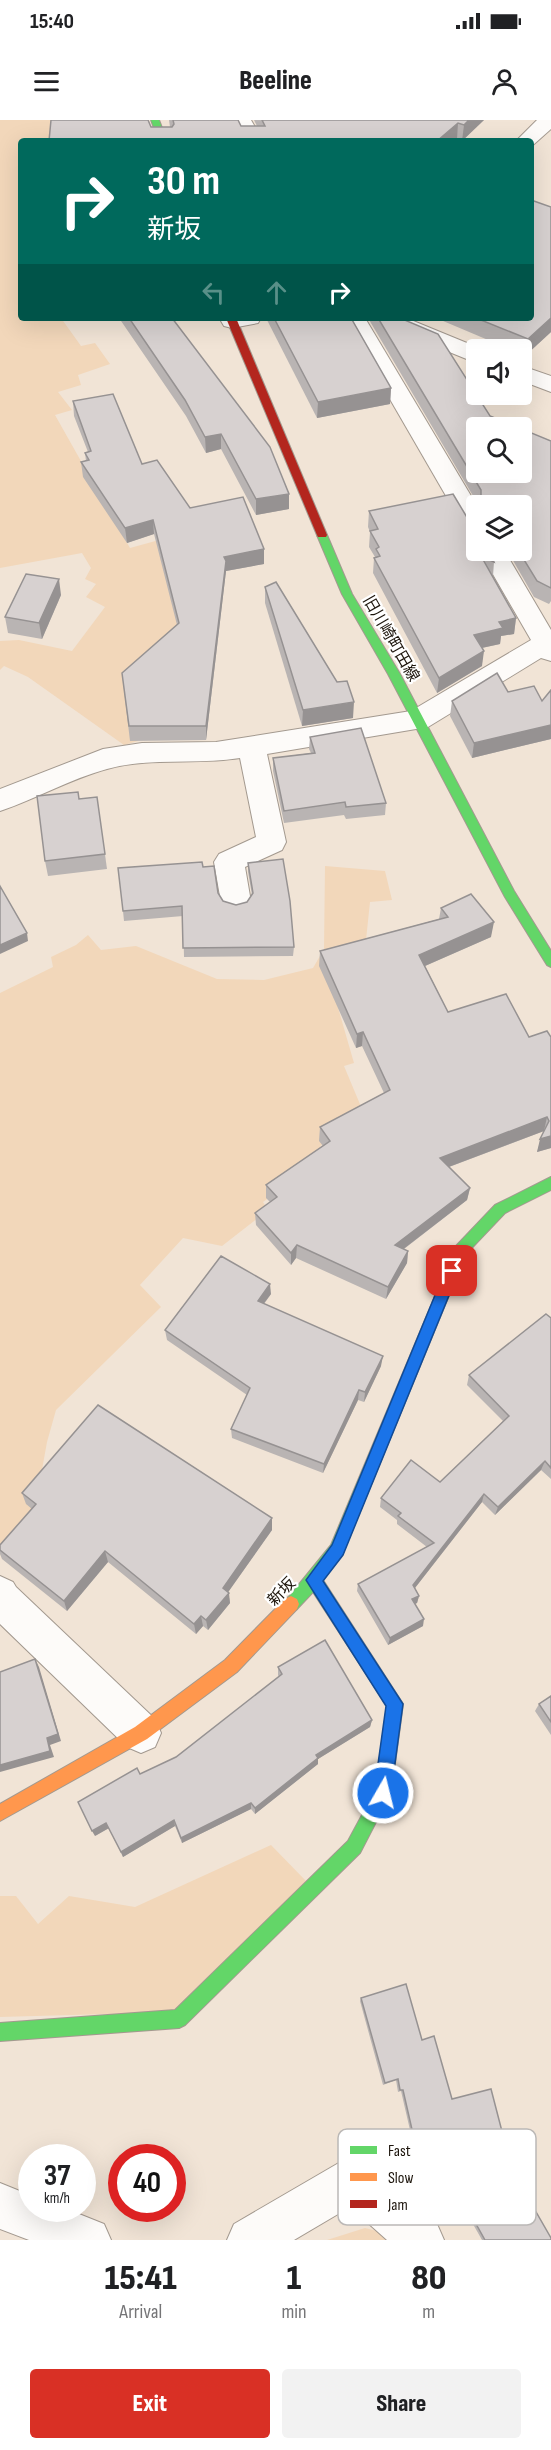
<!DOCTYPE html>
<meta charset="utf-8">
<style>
:root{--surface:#fff;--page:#f2f2f2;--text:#202124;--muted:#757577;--accent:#d93025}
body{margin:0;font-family:"Sofia Sans Condensed","Noto Sans JP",sans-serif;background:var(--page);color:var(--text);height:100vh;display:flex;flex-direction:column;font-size:22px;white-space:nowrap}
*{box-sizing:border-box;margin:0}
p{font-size:20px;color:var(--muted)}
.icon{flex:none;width:33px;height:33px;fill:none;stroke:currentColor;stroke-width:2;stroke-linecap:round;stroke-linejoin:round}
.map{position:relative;height:2120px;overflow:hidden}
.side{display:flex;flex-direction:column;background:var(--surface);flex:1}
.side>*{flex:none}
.top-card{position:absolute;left:18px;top:18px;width:516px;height:183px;border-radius:6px;box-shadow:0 6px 24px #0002;background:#00695c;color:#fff;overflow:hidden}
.buttons{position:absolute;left:466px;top:219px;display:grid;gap:12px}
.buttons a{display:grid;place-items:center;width:66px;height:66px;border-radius:6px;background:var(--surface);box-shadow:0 6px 24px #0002;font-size:30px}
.speed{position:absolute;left:18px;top:2024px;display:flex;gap:12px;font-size:30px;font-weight:700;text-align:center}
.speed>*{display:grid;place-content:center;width:78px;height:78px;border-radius:50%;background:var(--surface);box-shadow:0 6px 24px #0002;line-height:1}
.speed small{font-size:15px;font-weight:400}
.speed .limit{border:9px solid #d22;background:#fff;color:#111}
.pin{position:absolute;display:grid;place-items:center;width:51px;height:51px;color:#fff;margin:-26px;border-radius:12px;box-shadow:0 3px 9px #0006}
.me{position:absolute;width:66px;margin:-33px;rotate:8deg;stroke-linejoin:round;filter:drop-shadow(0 0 4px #0008)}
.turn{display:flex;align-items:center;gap:21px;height:126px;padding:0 30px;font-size:27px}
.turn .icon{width:78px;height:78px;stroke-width:2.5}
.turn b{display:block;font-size:42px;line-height:51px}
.lanes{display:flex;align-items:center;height:57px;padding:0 30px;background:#0003;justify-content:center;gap:30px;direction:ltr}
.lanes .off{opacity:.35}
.eta{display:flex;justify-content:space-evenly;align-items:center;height:102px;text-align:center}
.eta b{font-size:36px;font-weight:800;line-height:42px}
.button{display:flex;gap:12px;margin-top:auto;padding:12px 30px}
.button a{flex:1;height:69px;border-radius:6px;background:var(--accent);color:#fff;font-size:24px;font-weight:800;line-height:69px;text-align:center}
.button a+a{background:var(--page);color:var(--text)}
.status{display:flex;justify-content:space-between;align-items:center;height:42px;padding:0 30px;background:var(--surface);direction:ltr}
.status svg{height:16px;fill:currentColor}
header{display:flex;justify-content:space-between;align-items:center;height:78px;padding:0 30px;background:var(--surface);font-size:27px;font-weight:800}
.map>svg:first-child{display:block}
</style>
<div class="status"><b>15:40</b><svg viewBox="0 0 49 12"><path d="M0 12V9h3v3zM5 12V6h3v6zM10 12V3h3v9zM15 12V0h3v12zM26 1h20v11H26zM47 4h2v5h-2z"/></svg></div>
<header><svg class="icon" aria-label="menu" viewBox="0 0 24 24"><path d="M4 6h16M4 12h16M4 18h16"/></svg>Beeline<svg class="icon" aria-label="person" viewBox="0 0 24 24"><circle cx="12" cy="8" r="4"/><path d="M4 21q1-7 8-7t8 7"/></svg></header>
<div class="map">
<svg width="551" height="2120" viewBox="0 0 551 2120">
<rect width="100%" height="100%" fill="#f1e4d6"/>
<g fill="#f2d7ba">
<path d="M0 0H57L92 21H21V198H61L81 226 95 223 110 244 78 255 81 265 58 272 72 290 55 295 130 428 188 412 181 516 132 584 138 621 124 625 28 557 4 546 0 550V521L19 520 72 531 105 487 86 477 96 464 85 459 91 448 82 433 0 448Z"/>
<path d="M325 746 385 751 392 780 370 782 364 839 330 860 354 943 344 946 367 1001 320 1026 329 1035 263 1082 268 1090 222 1126 183 1118 140 1165 161 1187 56 1290 47 1322 38 1372 49 1382 0 1435V873L53 847 51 837 76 825 88 815 101 830 136 826 217 859 264 860 313 848 324 829Z"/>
<path d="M271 1725 306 1761 181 1892 0 1897V1776H16L38 1804 69 1776 135 1787Z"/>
<path d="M365 2108 393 2115 399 2120H327Z"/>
</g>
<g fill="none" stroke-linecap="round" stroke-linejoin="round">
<defs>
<g id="street">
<path d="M231 0H251L263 21H243Z"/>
<path d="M537 0H551V9L533 25 531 26V21H516Z"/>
<path d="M223 198H261L258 203 232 208 224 206 221 201Z"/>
<path d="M343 198H365L477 386V415L468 413 464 407Z"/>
<path d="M375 198H406L484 230H477V242L469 240 378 203Z"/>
<path d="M522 246 551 256V272L522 261Z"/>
<path d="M479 430H504L551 510V541L541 538 428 607 267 634 286 722 282 730 245 747 251 782 247 790 236 793 225 790 221 782 214 742 219 734 256 717 240 638C196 645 150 637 107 649 70 659 36 679 0 691V669L103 629 142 623 216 622 411 591 531 520Z"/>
<path d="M0 1456 13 1462 16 1467 155 1599 161 1613 155 1627 141 1633 127 1627 0 1504Z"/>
<path d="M353 2038 369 2044 437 2104 444 2120H387L350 2087 294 2120H227L234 2104 337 2044Z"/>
<path d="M0 2063 32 2076V2088H64L104 2104 111 2120H29L0 2109Z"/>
</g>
<g id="fast">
<path d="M151 0H159L167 21H159Z"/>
<path d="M322 412 327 415 352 474 400 554 514 771 551 831V847L547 845 505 777 388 554 342 474 317 415Z"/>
<path d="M551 1057V1070L505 1093 466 1134 342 1435 323 1460 403 1584 391 1673 360 1733 185 1905 179 1908 0 1921V1903L175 1890 348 1721 375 1671 387 1586 313 1472 297 1489 291 1492 285 1489 283 1484 331 1425 456 1126 495 1085Z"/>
</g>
<path id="slow" d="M291 1476 297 1479 299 1484 297 1489 237 1552 147 1619 0 1701V1684L135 1607 225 1540 285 1479Z"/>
<path id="jam" d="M226 198H236L327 415 326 417H318L317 415Z"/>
</defs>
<use href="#street" stroke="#a3998f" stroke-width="2"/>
<use href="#fast" stroke="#a3998f" stroke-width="2"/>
<use href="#slow" stroke="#a3998f" stroke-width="2"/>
<use href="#jam" stroke="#a3998f" stroke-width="2"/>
<use href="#street" fill="#fdfbf9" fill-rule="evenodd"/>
<use href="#fast" fill="#63d668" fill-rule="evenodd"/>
<use href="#slow" fill="#ff974d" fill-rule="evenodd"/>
<use href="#jam" fill="#b3261e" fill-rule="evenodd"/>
</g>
<g fill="#b9b4b3">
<path d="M169 0H238L241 6H257L254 0H484L462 21 457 19 454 21H49L151 7H170Z"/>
<path d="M551 87V212L526 235 522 233V230H512L436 198H531Z"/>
<path d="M119 198H172L289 374V389L256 395 221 329 206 333 186 296Z"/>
<path d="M266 198H351L391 268 390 284 317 298Z"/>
<path d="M368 198H400L490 296 551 321V481L549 484 534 477 507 430H522V386H479Z"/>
<path d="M412 198H420L419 201Z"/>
<path d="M73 281 190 388 264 429V444L226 451 206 620 130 621 122 553 177 505 154 414 127 423 83 357 81 342 86 341 85 333 88 332 74 296Z"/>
<path d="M369 391 468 399 477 430 494 442 493 456 516 498 514 514 501 516 500 524 482 528V546L437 573 373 453 374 438 375 437 369 427 370 412 368 407Z"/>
<path d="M265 467 353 598 302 606 265 483Z"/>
<path d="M61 475 42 519 8 513 5 497Z"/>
<path d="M508 572 551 619 472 638 450 596 452 581Z"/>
<path d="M310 617 386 683 385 695 346 699 344 695 284 703 273 651V638L311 633 309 629Z"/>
<path d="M97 677 107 749 48 756 45 741 79 679Z"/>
<path d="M248 743 294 827 293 836 184 837 183 796 124 801 123 791 203 747 223 781 236 785 247 782 252 775 248 752Z"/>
<path d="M441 788 491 817 425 846 448 892 529 917 547 911 551 1028 537 1032 544 1011 449 1047 470 1068 467 1080 404 1129 408 1131 407 1143 386 1179 296 1138 291 1145 256 1105 255 1093 270 1082 266 1078V1065L323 1026 319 1021 320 1007 384 973 362 926 356 928 319 846 320 831 439 799Z"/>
<path d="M271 1174 264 1184 381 1246 364 1282 358 1280 323 1353 232 1318 231 1309 247 1275 167 1220 165 1210Z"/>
<path d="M551 1198V1359L541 1350 495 1395 482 1382 415 1468 419 1476 417 1483 415 1484 423 1506 388 1525 357 1471 358 1464 427 1427 397 1404V1400L380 1387 381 1378 440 1362 503 1301 467 1265 469 1255Z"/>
<path d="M22 1373 272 1398V1410L228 1472 230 1483 208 1510 203 1506 196 1514 108 1442 67 1491 2 1439 0 1434V1430L32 1389 26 1384Z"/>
<path d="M278 1547 372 1600 370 1607 318 1639V1644L255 1694 251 1689 182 1723 175 1706 123 1737 109 1708 95 1716 140 1654 176 1637 279 1557 278 1555Z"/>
<path d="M551 1576V1615L535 1591 539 1584Z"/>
<path d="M361 1878 422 1920 452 1979 512 2050 551 2120H482L439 2044 419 2049 401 1971 398 1972 396 1960 383 1965 360 1881Z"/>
</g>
<g fill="#969292">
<path d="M469 0H484L462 21 464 5Z"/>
<path d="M458 3 457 19 454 21H437Z"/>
<path d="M551 198V212L526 235 528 219Z"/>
<path d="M391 268 390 284 317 298 318 282Z"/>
<path d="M221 314V329L206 333 205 317Z"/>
<path d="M289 374V389L256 395V379Z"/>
<path d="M153 400 154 414 127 423 125 408Z"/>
<path d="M264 429V444L226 451 206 620V606L224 437Z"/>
<path d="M59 459 61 475 42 519 39 503Z"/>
<path d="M516 498 514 514 501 516 500 524 472 530 474 515 499 502Z"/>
<path d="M484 531 482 546 437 573 439 558Z"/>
<path d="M354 582 353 598 302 606 303 590Z"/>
<path d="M551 605V619L472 638 474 623Z"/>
<path d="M494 802 491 817 418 849 419 835Z"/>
<path d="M27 813 28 821 0 834V825Z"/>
<path d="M363 912 362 926 356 928 357 914Z"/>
<path d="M547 997 544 1011 438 1051 440 1038Z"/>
<path d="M551 1016V1028L537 1032 540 1019Z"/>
<path d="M470 1068 467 1080 393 1137 395 1125Z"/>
<path d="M297 1125 296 1138 291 1145V1133Z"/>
<path d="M408 1131 407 1143 386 1179 388 1167Z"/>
<path d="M270 1164 271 1174 258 1191V1181Z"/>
<path d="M383 1236 381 1246 364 1282 365 1272Z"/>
<path d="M359 1270 358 1280 323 1353 324 1344Z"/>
<path d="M545 1341 541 1350 495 1395 498 1387Z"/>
<path d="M484 1374 482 1382 411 1473 413 1465Z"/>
<path d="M272 1398V1410L224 1478 223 1468Z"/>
<path d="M105 1431 108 1442 67 1491 64 1481Z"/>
<path d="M229 1473 230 1483 208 1510 206 1500Z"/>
<path d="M419 1476 417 1483 410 1486 412 1479Z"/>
<path d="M201 1496 203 1506 196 1514 194 1504Z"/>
<path d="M424 1499 423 1506 388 1525 390 1518Z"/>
<path d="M35 1539 39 1547 61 1621 50 1625 54 1637 0 1652V1645L47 1618Z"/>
<path d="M372 1600 370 1607 318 1639V1644L255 1694V1688L316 1635Z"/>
<path d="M251 1683V1689L182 1723 181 1718Z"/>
<path d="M174 1700 175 1706 123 1737 121 1732Z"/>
<path d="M106 1703 109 1708 95 1716 92 1711Z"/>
</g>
<g fill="#d7d1d0" stroke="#969292" stroke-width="1.5">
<path d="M51 0H148L151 7H172L174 4 173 0H238L241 6H265L262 0H469L464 5 458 3 437 21H49Z"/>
<path d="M531 80 551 87V198L528 219 476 198H531Z"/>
<path d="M129 198H172L270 327 289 374 256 379 221 314 205 317 185 280Z"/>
<path d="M274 198H351L391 268 318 282Z"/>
<path d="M378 198H400L438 214 490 296 519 308H477V352H522V309L551 321V468L537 461 518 430H522V386H481V370Z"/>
<path d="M113 274 142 344 157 340 190 388 243 377 264 429 224 437 226 441 206 606H129L122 553 179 503 153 400 125 408 81 342 89 340 85 333 91 331 73 281Z"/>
<path d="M453 374 468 399 477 401V430H489L494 442 481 436 516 498 499 502 503 508 474 515 484 531 439 558 374 438 380 436 376 429 379 427 370 411 378 409 369 391Z"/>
<path d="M26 454 59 459 39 503 5 497Z"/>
<path d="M276 462 337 562 347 561 354 582 303 590 265 467Z"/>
<path d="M497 553 508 572 534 566 542 581 551 570V605L474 623 452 581Z"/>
<path d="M361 608 386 683 346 687 345 682 284 691 273 638 315 633 310 617Z"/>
<path d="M78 672 79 679 97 677 105 734 45 741 37 676Z"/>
<path d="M283 739 290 781 294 827 183 828 182 786 123 791 118 748 202 742 203 747 214 746 218 773 223 781 236 785 247 782 253 773 248 743Z"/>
<path d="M0 766 27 813 0 825Z"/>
<path d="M471 774 494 802 419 835 448 892 506 874 529 917 547 911 551 917V1016L540 1019 549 1001 547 997 440 1038 470 1068 395 1125 408 1131 388 1167 297 1125 291 1133 255 1093 277 1077 266 1065 330 1021 320 1007 390 970 363 912 357 914 320 831 448 797 441 788Z"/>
<path d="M221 1136 270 1164 258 1181 383 1236 365 1272 359 1270 324 1344 231 1309 250 1268 165 1210Z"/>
<path d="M546 1194 551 1198V1348L545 1341 498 1387 484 1374 413 1465 419 1476 412 1479 424 1499 390 1518 358 1464 434 1423 398 1396 401 1393 381 1378 411 1340 440 1362 509 1296 469 1255Z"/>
<path d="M98 1285 272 1398 223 1468 229 1473 206 1500 201 1496 194 1504 105 1431 64 1481 0 1430V1425L36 1384 22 1373Z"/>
<path d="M325 1520 372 1600 316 1635 318 1638 255 1688 251 1683 181 1718 174 1700 121 1732 106 1703 92 1711 78 1682 137 1648 140 1654 176 1637 282 1554 278 1547Z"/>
<path d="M35 1539 58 1614 47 1618 50 1631 0 1645V1552Z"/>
<path d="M551 1576V1602L539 1584Z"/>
<path d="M406 1864 422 1920 434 1916 452 1979 491 1969 512 2050 551 2118V2120H485L442 2043 421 2049 403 1970H400L398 1959 385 1963 361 1878Z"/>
</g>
<path fill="#1a73e8" stroke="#114b97" stroke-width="1.5" d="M452 1145 457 1147 459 1151 343 1435 323 1461 403 1584 391 1673 389 1679 383 1681 377 1679 374 1673 386 1586 306 1460 332 1425 445 1151 447 1147Z"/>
<g text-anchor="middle" stroke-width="4.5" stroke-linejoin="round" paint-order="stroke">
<g font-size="16" fill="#1c140b" stroke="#fff">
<text transform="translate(392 518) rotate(60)" y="6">旧川崎町田線</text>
<text transform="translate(281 1471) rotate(-46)" y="6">新坂</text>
</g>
</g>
<rect x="338" y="2009" width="198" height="96" rx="9" fill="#fff" stroke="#bbb8b6" stroke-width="1.5"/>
<rect x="350" y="2026" width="27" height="8" fill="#63d668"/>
<rect x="350" y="2053" width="27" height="8" fill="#ff974d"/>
<rect x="350" y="2080" width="27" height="8" fill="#b3261e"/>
<g font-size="16" fill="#1c140b">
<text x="388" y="2036">Fast</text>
<text x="388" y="2063">Slow</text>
<text x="388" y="2090">Jam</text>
</g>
</svg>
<div class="buttons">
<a><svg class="icon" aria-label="sound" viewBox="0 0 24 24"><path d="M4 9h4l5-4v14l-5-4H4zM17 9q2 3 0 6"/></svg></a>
<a><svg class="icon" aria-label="search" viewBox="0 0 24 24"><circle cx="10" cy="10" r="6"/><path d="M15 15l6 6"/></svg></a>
<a><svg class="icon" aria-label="layers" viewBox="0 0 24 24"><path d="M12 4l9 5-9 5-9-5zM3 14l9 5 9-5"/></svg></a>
</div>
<div class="speed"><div>37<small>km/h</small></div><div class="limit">40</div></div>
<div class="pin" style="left:452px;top:1151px;background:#d93025"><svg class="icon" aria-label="arrive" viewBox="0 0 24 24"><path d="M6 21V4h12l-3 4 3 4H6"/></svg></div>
<svg class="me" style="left:383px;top:1673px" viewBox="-20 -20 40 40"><circle r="17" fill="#1a73e8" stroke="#fff" stroke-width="3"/><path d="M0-11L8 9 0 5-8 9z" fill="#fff"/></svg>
<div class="top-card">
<div class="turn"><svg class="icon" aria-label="right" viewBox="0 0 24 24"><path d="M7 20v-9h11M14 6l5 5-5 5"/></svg><div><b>30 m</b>新坂</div></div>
<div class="lanes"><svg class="icon off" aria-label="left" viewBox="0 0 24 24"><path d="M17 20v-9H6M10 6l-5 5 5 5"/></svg><svg class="icon off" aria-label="ahead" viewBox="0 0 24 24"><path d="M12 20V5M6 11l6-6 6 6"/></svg><svg class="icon" aria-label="right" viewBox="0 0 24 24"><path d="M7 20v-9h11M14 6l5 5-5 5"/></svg></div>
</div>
</div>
<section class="side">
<div class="eta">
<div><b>15:41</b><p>Arrival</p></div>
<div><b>1</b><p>min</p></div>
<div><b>80</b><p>m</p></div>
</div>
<div class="button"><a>Exit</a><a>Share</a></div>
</section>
